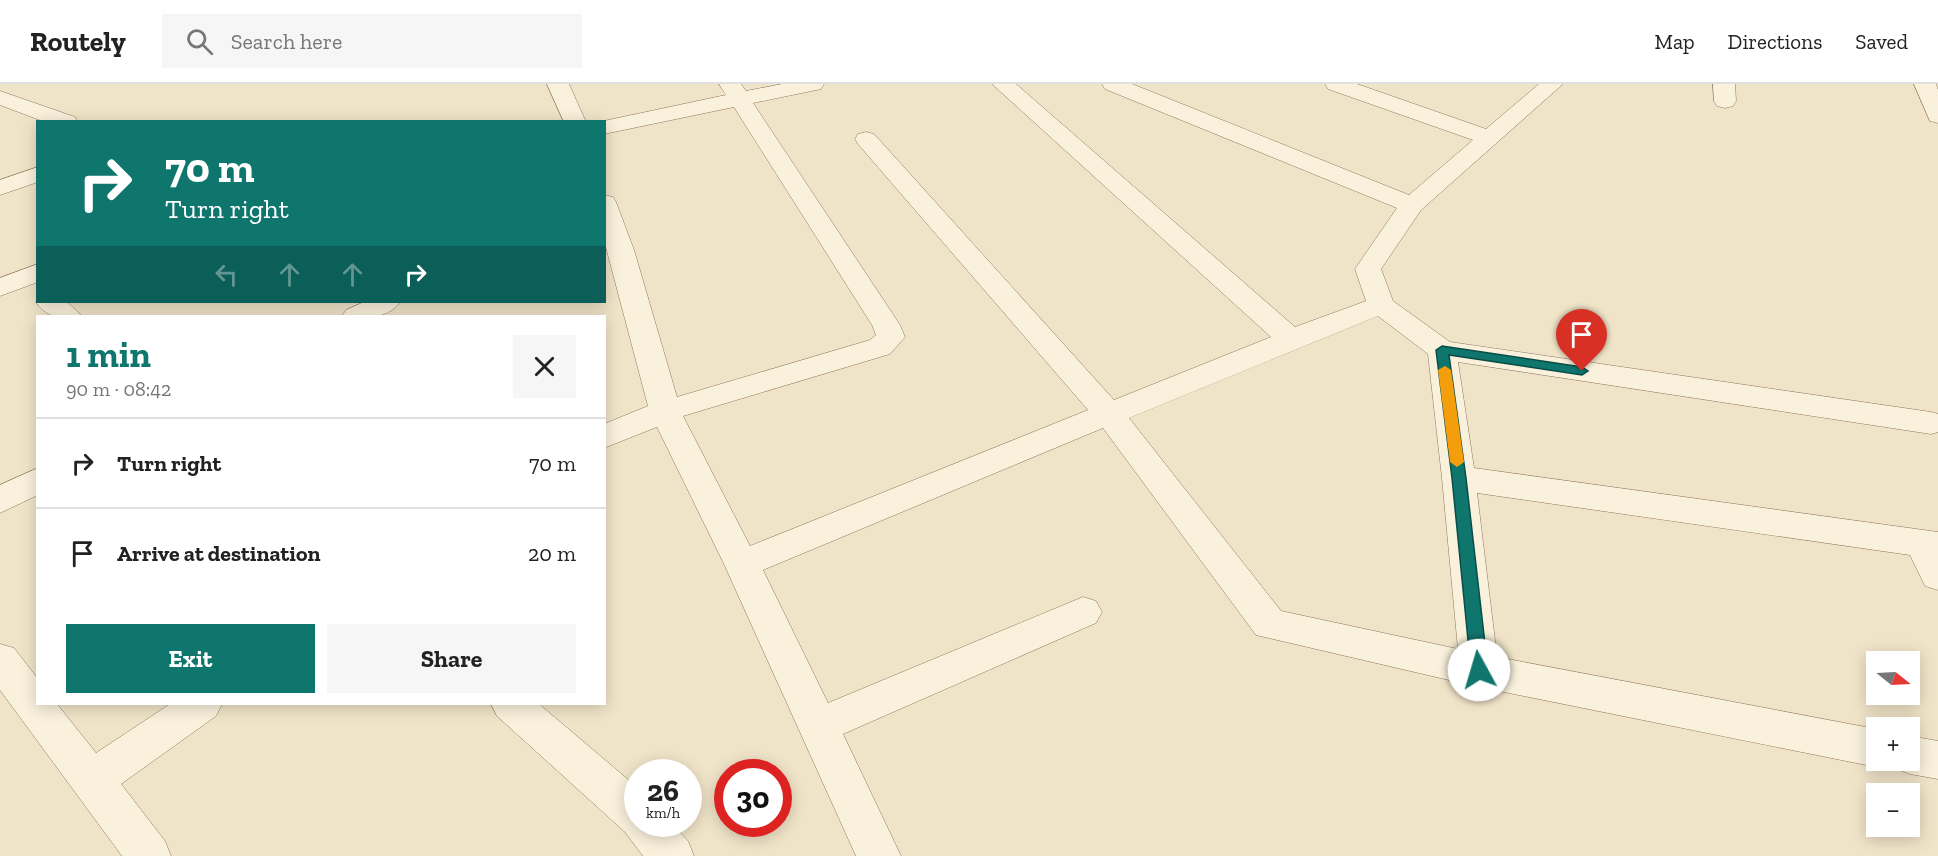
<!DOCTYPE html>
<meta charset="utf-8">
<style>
:root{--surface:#fff;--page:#f6f6f6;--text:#222;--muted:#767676;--line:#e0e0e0;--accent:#0f766e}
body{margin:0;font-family:"Zilla Slab",serif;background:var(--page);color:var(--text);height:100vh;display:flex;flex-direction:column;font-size:22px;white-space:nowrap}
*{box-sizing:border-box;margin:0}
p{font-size:20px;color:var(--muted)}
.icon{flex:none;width:33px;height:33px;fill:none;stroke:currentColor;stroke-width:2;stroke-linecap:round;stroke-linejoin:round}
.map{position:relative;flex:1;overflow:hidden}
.drawer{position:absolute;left:36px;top:231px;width:570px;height:390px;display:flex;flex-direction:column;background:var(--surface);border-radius:0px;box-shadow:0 3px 15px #0003}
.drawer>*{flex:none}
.hud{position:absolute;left:36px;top:36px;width:570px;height:183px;border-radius:0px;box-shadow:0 3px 15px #0003;background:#0f766e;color:#fff;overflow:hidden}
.needle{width:39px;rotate:108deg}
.tools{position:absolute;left:1866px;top:567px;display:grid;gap:12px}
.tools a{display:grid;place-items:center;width:54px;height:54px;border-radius:0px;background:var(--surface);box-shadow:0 3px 15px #0003;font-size:30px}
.speed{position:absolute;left:624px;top:675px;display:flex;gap:12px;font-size:30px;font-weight:700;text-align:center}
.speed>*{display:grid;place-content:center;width:78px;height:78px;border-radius:50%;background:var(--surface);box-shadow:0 3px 15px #0003;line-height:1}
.speed small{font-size:15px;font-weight:400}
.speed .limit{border:9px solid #d22;background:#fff;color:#111}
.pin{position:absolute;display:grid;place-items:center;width:51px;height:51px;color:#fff;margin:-62px -26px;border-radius:50% 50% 50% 0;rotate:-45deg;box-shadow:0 0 6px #0007}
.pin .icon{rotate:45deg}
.me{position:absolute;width:66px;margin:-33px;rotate:354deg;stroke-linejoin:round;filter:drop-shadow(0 0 4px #0008)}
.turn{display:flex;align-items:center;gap:21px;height:126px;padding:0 30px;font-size:27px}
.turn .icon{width:78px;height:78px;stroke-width:2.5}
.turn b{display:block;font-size:42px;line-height:51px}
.lanes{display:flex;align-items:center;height:57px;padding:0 30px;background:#0003;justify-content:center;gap:30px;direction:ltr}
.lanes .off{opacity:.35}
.round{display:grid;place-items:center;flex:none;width:63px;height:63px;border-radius:0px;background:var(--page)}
.overview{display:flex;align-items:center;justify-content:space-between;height:102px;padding:0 30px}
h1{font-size:36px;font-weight:700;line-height:45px;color:var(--accent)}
.cta{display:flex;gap:12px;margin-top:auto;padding:12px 30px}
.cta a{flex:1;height:69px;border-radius:0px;background:var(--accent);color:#fff;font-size:24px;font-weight:700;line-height:69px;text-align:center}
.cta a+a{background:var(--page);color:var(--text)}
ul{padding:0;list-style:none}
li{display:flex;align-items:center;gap:18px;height:90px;padding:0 30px;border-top:2px solid var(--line)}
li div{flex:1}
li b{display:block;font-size:22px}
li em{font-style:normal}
header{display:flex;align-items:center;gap:36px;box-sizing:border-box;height:84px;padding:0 30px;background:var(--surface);border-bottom:2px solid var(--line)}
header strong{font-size:28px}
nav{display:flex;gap:33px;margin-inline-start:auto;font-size:21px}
.search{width:420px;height:54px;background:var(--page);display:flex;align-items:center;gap:15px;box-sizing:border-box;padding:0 21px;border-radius:0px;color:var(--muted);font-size:22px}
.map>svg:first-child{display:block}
</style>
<header>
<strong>Routely</strong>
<div class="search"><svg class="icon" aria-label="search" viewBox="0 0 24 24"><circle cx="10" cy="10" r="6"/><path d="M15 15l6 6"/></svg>Search here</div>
<nav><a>Map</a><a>Directions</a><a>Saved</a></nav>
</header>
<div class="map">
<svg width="1938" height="772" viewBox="0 0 1938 772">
<rect width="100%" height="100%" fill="#f0e4c8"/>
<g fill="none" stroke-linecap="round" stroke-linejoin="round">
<defs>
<g id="minor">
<path d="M547 0H569L586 38H564Z"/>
<path d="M719 0H741L746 7 782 0H824L821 5 753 19 900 241 905 253 890 270 683 332 750 462 1088 326 858 60 855 55 858 50 866 48 874 50 1114 316 1271 253 992 0H1016L1295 243 1366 217 1355 185 1397 124 1105 5 1102 0H1132L1409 111 1473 56 1328 5 1325 0H1357L1486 45 1539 0H1563L1421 126 1381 185 1393 217 1450 258 1931 328 1938 330V348L1931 350 1458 278 1474 384 1938 448V506L1925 502 1910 471 1477 409 1497 573 1876 645V676L1891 677 1876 683 1479 603 1256 551 1103 344 763 486 828 619 1083 513 1096 517 1102 528 1096 539 843 650 901 772H856L724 480 657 343 604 364V340L648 322 604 156V111L613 113 616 118 634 166 677 313 870 256 876 251 872 241 734 23 604 50V38H599L726 11ZM1378 232 1428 270 1442 394 1458 565 1281 527 1129 334Z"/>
<path d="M1713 0H1735L1736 17 1733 22 1725 24 1717 22 1714 17Z"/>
<path d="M1914 0H1936L1938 6V39L1930 37Z"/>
<path d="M0 7 75 33 78 38H45L0 21Z"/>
<path d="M38 83V98L0 111V96Z"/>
<path d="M38 180V198L0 212V194Z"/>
<path d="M38 216 67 218 82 232C63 234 48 236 36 218Z"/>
<path d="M364 218H400C388 236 361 234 342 232L346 226Z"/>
<path d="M38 384V411L0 429V401Z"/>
<path d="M0 560 14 564 38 595V620H57L96 669 170 620H222L216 632 121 700 165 757 171 772H122L0 606Z"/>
<path d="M491 620H539L638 704V740H672L688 757 694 772H643L625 748 497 632Z"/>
<path d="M1910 652 1938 657V695L1910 690 1895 684 1892 676H1910Z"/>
</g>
</defs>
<use href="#minor" stroke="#8d765c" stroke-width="1"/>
<use href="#minor" fill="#faf1dc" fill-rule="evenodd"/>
</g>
<path fill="#0f766e" stroke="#0a4d48" stroke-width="1.5" d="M1442 262 1582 283 1588 287 1582 291 1449 271 1466 394 1488 586 1485 591 1479 593 1474 591 1471 586 1452 394 1436 266Z"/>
<path fill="#f59e0b" d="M1445 282 1451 286 1464 378 1457 383 1450 378 1438 286Z"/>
</svg>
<div class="tools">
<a><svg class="needle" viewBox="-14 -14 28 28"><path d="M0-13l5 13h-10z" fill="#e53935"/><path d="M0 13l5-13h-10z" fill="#767676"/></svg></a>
<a>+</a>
<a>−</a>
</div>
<div class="speed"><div>26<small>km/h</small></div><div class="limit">30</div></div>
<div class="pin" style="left:1582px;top:287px;background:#d93025"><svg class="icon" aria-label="arrive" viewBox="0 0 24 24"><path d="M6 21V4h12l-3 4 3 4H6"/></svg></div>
<svg class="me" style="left:1479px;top:586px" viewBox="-20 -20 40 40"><circle r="19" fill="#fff"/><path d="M0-13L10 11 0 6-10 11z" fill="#0f766e"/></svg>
<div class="hud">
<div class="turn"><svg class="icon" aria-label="right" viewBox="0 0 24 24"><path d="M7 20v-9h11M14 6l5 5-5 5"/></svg><div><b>70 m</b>Turn right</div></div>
<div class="lanes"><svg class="icon off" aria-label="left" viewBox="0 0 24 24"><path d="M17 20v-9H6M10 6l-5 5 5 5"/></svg><svg class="icon off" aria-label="ahead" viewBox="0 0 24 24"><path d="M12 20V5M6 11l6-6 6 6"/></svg><svg class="icon off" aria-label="ahead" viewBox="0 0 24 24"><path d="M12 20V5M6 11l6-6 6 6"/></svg><svg class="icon" aria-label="right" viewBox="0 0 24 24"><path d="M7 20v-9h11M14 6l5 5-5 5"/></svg></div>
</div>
<section class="drawer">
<div class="overview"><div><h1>1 min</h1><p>90 m · 08:42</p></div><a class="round"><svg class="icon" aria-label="close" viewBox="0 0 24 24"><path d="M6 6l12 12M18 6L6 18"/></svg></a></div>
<ul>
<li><svg class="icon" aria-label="right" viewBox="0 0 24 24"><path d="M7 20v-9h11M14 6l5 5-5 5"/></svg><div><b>Turn right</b></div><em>70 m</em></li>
<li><svg class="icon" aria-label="arrive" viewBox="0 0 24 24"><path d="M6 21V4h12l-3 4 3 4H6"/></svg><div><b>Arrive at destination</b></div><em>20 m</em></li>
</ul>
<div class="cta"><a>Exit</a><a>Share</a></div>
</section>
</div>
